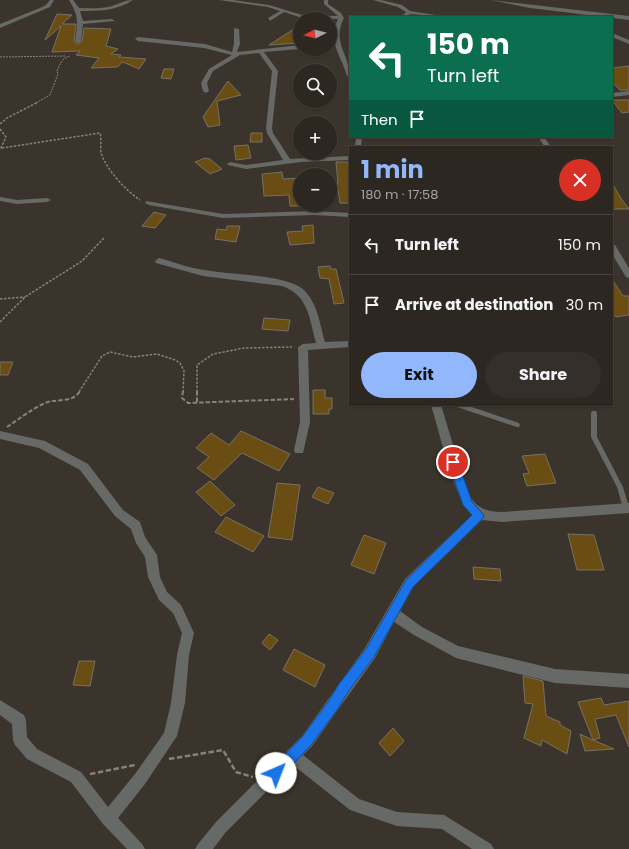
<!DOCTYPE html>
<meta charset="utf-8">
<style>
:root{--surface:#2c2721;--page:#342f2a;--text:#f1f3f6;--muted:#a6a5a5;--line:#48443f;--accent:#92b7fd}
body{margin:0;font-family:Poppins,sans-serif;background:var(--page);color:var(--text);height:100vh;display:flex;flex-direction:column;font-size:15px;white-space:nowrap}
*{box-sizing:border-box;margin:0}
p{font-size:13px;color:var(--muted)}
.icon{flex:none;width:22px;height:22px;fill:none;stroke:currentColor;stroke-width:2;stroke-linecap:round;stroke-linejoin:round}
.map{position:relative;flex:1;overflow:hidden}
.details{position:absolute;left:349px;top:146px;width:264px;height:260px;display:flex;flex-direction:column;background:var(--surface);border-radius:0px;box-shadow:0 1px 3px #0004,0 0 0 1px var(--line)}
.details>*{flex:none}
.banner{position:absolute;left:349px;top:16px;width:264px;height:122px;border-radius:0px;box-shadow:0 1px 3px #0004,0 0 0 1px var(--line);background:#0b6e4f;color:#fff;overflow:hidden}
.needle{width:26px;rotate:264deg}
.fabs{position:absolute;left:293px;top:12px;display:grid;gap:8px}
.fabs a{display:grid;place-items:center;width:44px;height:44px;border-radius:50%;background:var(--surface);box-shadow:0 1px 3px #0004,0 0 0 1px var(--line);font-size:20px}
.pin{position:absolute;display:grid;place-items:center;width:34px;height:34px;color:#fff;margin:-17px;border:2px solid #fff;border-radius:50%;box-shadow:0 1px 4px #0007}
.me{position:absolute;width:44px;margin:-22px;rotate:44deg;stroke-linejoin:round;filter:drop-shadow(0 0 3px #0008)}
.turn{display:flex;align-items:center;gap:14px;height:84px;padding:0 12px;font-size:18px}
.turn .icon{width:52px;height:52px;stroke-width:2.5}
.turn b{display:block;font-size:28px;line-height:34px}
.then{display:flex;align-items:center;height:38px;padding:0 12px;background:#0003;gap:8px;font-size:15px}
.round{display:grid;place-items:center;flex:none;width:42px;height:42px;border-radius:21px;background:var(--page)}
.head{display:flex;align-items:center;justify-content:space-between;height:68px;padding:0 12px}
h1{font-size:24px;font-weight:700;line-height:30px;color:var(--accent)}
.action{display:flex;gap:8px;margin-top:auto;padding:8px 12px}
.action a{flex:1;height:46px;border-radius:24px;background:var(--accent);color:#111;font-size:16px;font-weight:700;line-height:46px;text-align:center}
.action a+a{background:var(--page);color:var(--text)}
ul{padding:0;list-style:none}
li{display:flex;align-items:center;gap:12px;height:60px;padding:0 12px;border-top:1px solid var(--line)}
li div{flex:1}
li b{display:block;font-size:15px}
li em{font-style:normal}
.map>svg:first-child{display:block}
</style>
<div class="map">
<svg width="629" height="849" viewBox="0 0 629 849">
<rect width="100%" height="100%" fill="#3a342c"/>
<g fill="#6a4d13" stroke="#767066">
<path d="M57 14 72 15 62 24H76L74 41 77 44 82 41 84 28 111 29 106 46 118 49 111 54 121 55 119 57 146 59 139 69 123 62 117 67 91 68 99 58 76 55 80 51 52 52 61 26 45 40Z"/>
<path d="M300 25V43L269 45Z"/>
<path d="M629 66V90H620L612 82V68Z"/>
<path d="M164 69H174L171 79 161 78Z"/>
<path d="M228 81 241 95 217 101 220 125 208 127 203 117Z"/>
<path d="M612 100H629V112L622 113Z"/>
<path d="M251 133H262V142H250Z"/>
<path d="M248 145 251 158 236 160 234 146Z"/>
<path d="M205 158 210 159 222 169 210 174 195 162Z"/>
<path d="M336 162H348L350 203H340L337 183H338Z"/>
<path d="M282 172 283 179 300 178V206H290L289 195 264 196 262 174Z"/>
<path d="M612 183 622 200 629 209H612Z"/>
<path d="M154 212 166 215 155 228 142 226Z"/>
<path d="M313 225 314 243 290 245 287 232 303 231 302 226Z"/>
<path d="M227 226H240L236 242 215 239 217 229 226 230Z"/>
<path d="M330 266 331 269H336L344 303 334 304 329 279 320 278 318 267Z"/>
<path d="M612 279 623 296H629V315L616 317 612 313Z"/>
<path d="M264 318 290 320 288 331 262 329Z"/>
<path d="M0 362H13L8 375H0Z"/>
<path d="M313 390H325V398H332V409H329V414H313Z"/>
<path d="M241 431 290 454 279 471 242 453 214 480 197 468 209 457 196 448 211 433 229 445Z"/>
<path d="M545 454 556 483 527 486 523 474 529 473 522 456Z"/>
<path d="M210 481 235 505 221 516 196 492Z"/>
<path d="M277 483 300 485 292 540 268 537Z"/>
<path d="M318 487 334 493 328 504 312 497Z"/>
<path d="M226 517 264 536 253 552 215 532Z"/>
<path d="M568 534 594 535 604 570H577Z"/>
<path d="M364 535 386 543 374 574 351 565Z"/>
<path d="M473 567 500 569 501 581 474 579Z"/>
<path d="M269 634 278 640 270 650 262 643Z"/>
<path d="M294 649 325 665 315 687 283 670Z"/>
<path d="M79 661H95L90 686 73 685Z"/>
<path d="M523 676 543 681 546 716 560 722V725L571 731 567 754 542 740 541 746 524 738 533 704 525 703Z"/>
<path d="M601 698 604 705 629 701V747L616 715 595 719 600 738 593 740 578 702Z"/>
<path d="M393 728 404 741 390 756 379 743Z"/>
<path d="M580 734 593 740 614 749 585 751Z"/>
</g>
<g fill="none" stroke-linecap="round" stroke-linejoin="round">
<g stroke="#87827b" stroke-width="1" stroke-dasharray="2 1" stroke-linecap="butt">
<path d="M0 57 66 56"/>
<path d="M36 103 50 95 58 74 57 71C60 64 62 58 70 56"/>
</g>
<g stroke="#87827b" stroke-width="1.5" stroke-dasharray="2.5 1.5" stroke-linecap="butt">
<path d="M0 124 7 118 38 102"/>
<path d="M0 129 6 137 0 150"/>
<path d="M2 148 100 133C102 139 100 145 101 152 104 167 127 192 140 200"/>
<path d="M0 299 25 297"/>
<path d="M0 322 25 297 82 261 104 238"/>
<path d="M79 392 102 356 110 352 133 357 157 354 175 360 180 363 184 371 183 392"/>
<path d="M197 392V365L213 354 244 348 292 347"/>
</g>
<g stroke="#87827b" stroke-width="2" stroke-dasharray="4.5 2" stroke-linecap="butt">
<path d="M183 391 182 398 188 403 294 399"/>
<path d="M197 391V402"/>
<path d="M7 427C19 419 32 409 45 403 56 398 72 404 80 391"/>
</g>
<g stroke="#87827b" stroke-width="2.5" stroke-dasharray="5.5 2.5" stroke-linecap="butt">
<path d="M169 759 223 750 236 772 253 777"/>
<path d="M90 774 135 765"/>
</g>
<g fill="#666965" fill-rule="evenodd">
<path d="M456 405H466L519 423 520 425 519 427H517L457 407Z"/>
<path d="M592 411H596L597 413V437L623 487 629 507 628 510 626 511 624 510 623 508 617 487 591 437V413Z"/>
</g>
<g fill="#666965" fill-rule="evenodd">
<path d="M50 0H54L50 7 0 28V24L40 8 46 5Z"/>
<path d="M69 0H73L79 8C88 8 98 9 108 7 117 5 124 0 133 0 117 11 99 11 80 11L83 21 112 19 115 21 83 24 81 41 78 43 75 41C78 23 79 16 69 0Z"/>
<path d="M219 0H233L269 5 302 15 338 16 324 4V0H328V4L341 13 344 18C331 43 350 54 350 78L347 76C341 55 327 41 338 19L302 18 284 12 270 21 268 18 280 11 268 7Z"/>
<path d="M373 0H381L402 5 410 11 449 17 410 14 407 17H401L406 12 398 7Z"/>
<path d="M491 0 629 16V20L530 8Z"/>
<path d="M234 28 239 29 240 44 237 52 300 45V49L264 52 278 71 272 128 273 133 290 159 350 156V160L301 162 246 169 228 165 227 164 230 162 246 165 283 160 267 133 266 128 272 71 259 53 240 55 213 71 207 83 209 91 206 93 203 91 201 83 209 69 232 55 204 48 138 41 135 39 138 37 205 44 232 52 234 44Z"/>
<path d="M612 33 629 40V44L612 37Z"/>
<path d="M629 91V95L612 97V93Z"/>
<path d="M356 137H362L361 147H355Z"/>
<path d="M538 137H544L551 147H545Z"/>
<path d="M0 197 17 200 47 198 51 200 47 202 17 204 0 201Z"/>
<path d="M146 201 223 214 314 211 350 213V217L314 215 223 218 149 205 145 203Z"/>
<path d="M612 245H615L629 268V278L626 277 612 254Z"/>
<path d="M159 258C174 262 189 268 204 270 229 275 288 274 305 291 318 305 320 325 325 342L350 341V347L308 350 310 422 303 453H295L294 450 300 422 298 347 303 344 316 343C309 318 309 296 282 286L203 276 156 263 155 261Z"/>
<path d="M431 405H441L467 491C475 507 484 512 502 512L629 503V513L502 522 482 520 413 587 400 611 422 627 458 646 555 669 629 674V688L555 683 456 658 414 635 394 622 375 658 312 746 303 755 359 799 397 812 444 815 491 844 494 849H472L442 829 397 826 350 810 293 765 226 832 213 849H195L198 844 216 822 302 736 365 648 405 579 472 515C454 499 439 430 431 405Z"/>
<path d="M0 431 45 441 88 464 123 510 140 522 145 537 157 555 160 577 167 592 181 605 194 633 189 655 185 703 177 736 145 784 118 818 142 844 145 849H127L103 824 71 782 27 759 15 745 13 740 12 724 0 715V700L24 715 26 720 27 737 37 749 81 772 108 807 135 774 164 733 171 703 177 655 182 633 173 613 159 600 148 577 145 557 136 543 131 529 115 516 80 470 39 448 0 439Z"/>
</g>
</g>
<path fill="#1a73e8" stroke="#114b97" d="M453 458 458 462 472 502 484 515 483 518 413 587 374 657 348 692 337 710 311 745 280 778 276 780 271 778 269 773 271 769 302 737 328 702 339 684 366 649 406 580 472 515 463 505 448 462Z"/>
</svg>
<div class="fabs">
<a><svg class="needle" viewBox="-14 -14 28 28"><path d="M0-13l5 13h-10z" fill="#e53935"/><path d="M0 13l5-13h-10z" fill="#a6a5a5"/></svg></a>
<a><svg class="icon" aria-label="search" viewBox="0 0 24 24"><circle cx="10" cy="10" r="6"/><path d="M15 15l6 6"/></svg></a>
<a>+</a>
<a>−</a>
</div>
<div class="pin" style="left:453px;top:462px;background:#d93025"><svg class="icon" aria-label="arrive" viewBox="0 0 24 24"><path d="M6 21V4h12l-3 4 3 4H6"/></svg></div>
<svg class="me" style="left:276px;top:773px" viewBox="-20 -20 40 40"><circle r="19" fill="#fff"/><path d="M0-13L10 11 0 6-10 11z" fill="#1a73e8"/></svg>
<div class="banner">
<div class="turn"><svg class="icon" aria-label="left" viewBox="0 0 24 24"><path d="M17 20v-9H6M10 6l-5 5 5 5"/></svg><div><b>150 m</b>Turn left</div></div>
<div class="then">Then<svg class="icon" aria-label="arrive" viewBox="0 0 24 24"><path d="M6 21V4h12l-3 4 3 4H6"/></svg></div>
</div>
<section class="details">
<div class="head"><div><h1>1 min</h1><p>180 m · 17:58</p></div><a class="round" style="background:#d93025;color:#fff"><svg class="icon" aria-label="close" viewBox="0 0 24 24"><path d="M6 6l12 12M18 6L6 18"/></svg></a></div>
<ul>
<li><svg class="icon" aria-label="left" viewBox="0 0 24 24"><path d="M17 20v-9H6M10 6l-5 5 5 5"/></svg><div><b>Turn left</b></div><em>150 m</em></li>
<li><svg class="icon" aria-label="arrive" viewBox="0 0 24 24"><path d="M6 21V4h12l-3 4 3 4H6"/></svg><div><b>Arrive at destination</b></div><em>30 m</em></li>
</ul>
<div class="action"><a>Exit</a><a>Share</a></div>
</section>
</div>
